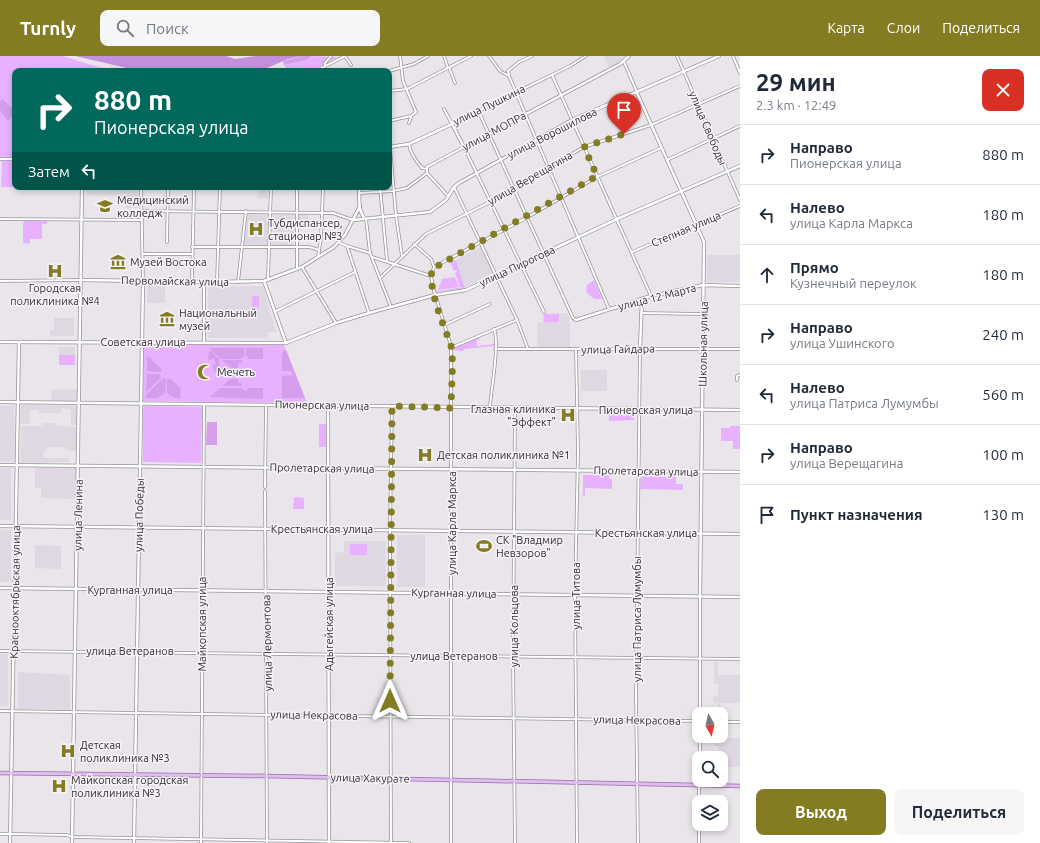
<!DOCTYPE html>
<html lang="ru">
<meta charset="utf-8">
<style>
:root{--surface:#fff;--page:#f6f6f7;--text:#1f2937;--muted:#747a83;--line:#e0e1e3;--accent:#837c23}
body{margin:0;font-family:Ubuntu,sans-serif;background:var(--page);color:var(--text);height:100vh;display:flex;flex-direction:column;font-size:15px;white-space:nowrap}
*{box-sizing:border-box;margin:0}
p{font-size:13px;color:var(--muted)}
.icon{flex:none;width:22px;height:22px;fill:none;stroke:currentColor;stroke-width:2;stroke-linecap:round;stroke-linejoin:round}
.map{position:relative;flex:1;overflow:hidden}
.drawer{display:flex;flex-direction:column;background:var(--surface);width:300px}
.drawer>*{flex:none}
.hud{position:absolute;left:12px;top:12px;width:380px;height:122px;border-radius:8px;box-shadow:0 2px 6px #0003;background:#00695c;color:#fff;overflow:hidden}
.needle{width:26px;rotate:172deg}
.buttons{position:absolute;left:692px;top:651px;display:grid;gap:8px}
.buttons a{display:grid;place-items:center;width:36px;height:36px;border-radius:8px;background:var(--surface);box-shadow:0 2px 6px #0003;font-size:20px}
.pin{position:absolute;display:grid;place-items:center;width:34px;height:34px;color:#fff;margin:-41px -17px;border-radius:50% 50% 50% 0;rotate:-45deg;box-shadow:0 0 4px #0007}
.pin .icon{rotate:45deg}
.me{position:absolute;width:44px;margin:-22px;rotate:0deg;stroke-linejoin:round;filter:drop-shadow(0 0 3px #0008)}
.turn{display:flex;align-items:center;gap:14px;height:84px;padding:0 16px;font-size:18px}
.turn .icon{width:52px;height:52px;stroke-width:2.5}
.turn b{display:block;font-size:28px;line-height:34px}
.then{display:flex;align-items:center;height:38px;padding:0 16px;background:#0003;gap:8px;font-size:15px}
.round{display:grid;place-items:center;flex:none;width:42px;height:42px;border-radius:8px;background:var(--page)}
.summary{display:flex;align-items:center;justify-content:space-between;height:68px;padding:0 16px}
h1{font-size:24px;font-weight:600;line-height:30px}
.primary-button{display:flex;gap:8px;margin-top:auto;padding:8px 16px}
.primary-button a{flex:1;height:46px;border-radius:8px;background:var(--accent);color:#fff;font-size:16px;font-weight:600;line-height:46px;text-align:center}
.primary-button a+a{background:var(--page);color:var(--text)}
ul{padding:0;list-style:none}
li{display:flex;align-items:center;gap:12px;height:60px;padding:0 16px;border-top:1px solid var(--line)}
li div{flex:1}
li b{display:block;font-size:15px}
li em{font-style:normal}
header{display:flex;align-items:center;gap:24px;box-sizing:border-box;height:56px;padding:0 20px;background:var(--accent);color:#fff}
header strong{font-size:19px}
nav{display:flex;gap:22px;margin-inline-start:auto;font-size:14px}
.search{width:280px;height:36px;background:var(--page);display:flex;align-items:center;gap:10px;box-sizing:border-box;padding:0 14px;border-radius:8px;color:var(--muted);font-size:15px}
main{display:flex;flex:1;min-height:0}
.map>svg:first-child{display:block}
</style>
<header>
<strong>Turnly</strong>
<div class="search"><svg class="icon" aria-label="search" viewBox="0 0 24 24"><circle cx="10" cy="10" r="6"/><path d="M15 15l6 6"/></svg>Поиск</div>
<nav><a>Карта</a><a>Слои</a><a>Поделиться</a></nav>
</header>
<main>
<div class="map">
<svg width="740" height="787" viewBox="0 0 740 787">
<rect width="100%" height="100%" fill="#e9e5ea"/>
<g fill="#dfd7e2">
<path d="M604 0H624L619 6 609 11Z"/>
<path d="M87 131H138V152H126V140L87 139Z"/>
<path d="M259 131H268V143L258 142Z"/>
<path d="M247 158 268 159 267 189 244 188Z"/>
<rect x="299" y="158" width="9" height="13"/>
<path d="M273 159H294L293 189H272Z"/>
<path d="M480 191 494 217 465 231 456 204Z"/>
<rect x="707" y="199" width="33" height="27"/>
<rect x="147" y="230" width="18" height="17"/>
<path d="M208 230H263L276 276H268V282H208Z"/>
<path d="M567 257 570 269V291H537L538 266H543V258Z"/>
<path d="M54 262H74V280H50V274H54Z"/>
<path d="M146 284 281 287V292L146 289Z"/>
<rect x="59" y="291" width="16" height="18"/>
<rect x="581" y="314" width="26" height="21"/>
<path d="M78 333V343L76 345H52L51 334Z"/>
<path d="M21 349 76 350 78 352 77 369H71V353L62 352 61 357H39V354H30L29 368H20Z"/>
<path d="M0 350H14L15 402 13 406 0 405Z"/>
<path d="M43 367H55V369L59 370 78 371 77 395H68L66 391H48L43 397 44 402H69V406L22 407 20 405 21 370H41Z"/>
<path d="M35 411 76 412V443L41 442V432H35Z"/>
<rect x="0" y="412" width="11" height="52"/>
<rect x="0" y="474" width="11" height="52"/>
<rect x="397" y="479" width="28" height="52"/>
<path d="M344 485H386V530H335V497L344 496Z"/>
<path d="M35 489 61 490V513L35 512Z"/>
<rect x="0" y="598" width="8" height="52"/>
<path d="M714 607H718V619H740V647H720L719 658 718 647H713V640H718V628H714Z"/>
<path d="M18 616 70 619V654L18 653Z"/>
<path d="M716 680H719V682H740V711H721V702H715L718 701V690H715Z"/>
</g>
<g fill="#e7b1ff">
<path d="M0 0H63L111 15H15V101H0Z"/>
<path d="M311 0 338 1 311 15H283L286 13 285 9 307 4Z"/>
<path d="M2 105H15V131H1Z"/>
<path d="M25 165H47V168H42V183H30V188L23 187V167Z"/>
<path d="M456 204 465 232 436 236 435 229 437 235 464 231H460L455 217 457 216 456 214 454 215 450 206Z"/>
<path d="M455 221 459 231 438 234 442 223Z"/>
<path d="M594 224 602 243H594L586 236 587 229Z"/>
<rect x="252" y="240" width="7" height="13"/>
<rect x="544" y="258" width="15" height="8"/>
<path d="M479 281 480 283 477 284V290L495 288 494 290 464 293 463 295 453 294V292Z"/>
<path d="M146 289H284L307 347 143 345 144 291Z"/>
<rect x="59" y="299" width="16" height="10"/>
<path d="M145 350 202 351 201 407 143 406V352Z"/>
<path d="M609 358 634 359V364L609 365Z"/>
<rect x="319" y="368" width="7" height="23"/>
<path d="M730 370H740V393H733V385H721V372H730Z"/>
<path d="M583 419H609V423H612V433L585 432V440H583Z"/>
<path d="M644 420 676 421V428H683V434L640 433 641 422Z"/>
<path d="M294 441 304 442V453H293Z"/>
<rect x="350" y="488" width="17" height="11"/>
</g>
<g fill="#d49eec">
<path d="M301 0H311L307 4 284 9 283 5Z"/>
<path d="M3 43 15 56V58L8 65 0 54V45Z"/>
<path d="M209 292H244L245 299 241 303H221Z"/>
<path d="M246 292H263V303H249L246 299Z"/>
<path d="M286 294 303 337 305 342H282V320L293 319 291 315H282V296Z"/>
<path d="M209 295H211L219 303 220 316H215L212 309 216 308 213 301 212 304 208 303Z"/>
<path d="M147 299 162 314 160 316 147 315Z"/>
<path d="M222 304H242V307H238V312H231Z"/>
<path d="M147 318H160L161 321 146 336Z"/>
<path d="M163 322 166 323 165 337 157 342H146V339Z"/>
<path d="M167 323H171L181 333 180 342H174L167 337Z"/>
<path d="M230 323H238V327H242V330H222Z"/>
<path d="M220 332H241L246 335 249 332H263V343L210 341Z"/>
<path d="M207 366H217V389H206Z"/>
</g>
<path fill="#c48fdc" d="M75 0H226L235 3 256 0H300L288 3 260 15H140Z"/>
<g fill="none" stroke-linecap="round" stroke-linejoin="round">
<defs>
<g id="street">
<path d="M345 0 351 9"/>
<path d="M444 0 448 12"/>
<path d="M489 0 500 15 509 20 609 253"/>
<path d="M677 0 740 144"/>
<path d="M733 0 740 17"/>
<path d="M624 6 637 36"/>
<path d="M325 10V7L331 0"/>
<path d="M449 11 455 27"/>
<path d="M316 15 345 0"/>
<path d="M389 15 414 8 428 0"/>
<path d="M509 19 508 15 519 6 532 0"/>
<path d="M552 19 651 240"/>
<path d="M389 35 407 33 471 0"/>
<path d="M444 53 452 68 570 10 586 0"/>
<path d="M478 54 573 262 576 264"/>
<path d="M389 65 411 60 416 56 403 25 400 0"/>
<path d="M409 67 411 61"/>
<path d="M409 88C410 96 416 105 422 112L427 113"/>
<path d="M390 91 396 160 402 200"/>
<path d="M667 104 740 70"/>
<path d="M427 117 448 140"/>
<path d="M141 131 143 225"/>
<path d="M297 131V213"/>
<path d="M380 131 387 205"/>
<path d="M454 131 517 264 528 293"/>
<path d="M360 137 393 135 407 132 427 117V111L464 91 544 256"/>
<path d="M141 155 333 157 353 164"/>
<path d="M0 163 142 164"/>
<path d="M366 163 370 197 391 251"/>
<path d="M167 186 168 131"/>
<path d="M340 187 347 190 369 257"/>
<path d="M414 188 431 203 434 211"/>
<path d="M347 190 370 197"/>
<path d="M192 191H309L319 194"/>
<path d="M632 196 740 150"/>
<path d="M143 198H192"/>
<path d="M318 201 321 182 323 131"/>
<path d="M372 201 431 220"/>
<path d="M302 211 336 267"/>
<path d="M434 211 431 220 434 235 451 290V787"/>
<path d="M434 211 526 162 597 121 661 92"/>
<path d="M381 221 426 178 490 146 584 91 651 69 740 30"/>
<path d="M268 223 271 131"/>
<path d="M0 225 81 224"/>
<path d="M192 225 194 131"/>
<path d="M217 226 220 131"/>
<path d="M238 226 246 155"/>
<path d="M276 255 355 216"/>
<path d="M641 257 703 258"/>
<path d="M444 269 490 248"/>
<path d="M204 287V226"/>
<path d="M451 290H455L517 264"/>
<path d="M495 293H740"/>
<path d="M576 294 578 396 575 538 577 787"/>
<path d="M737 324V320L740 319"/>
<path d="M490 351C491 334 500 287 494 273"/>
<path d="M515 353 513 600 515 787"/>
<path d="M265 431 266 349"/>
<path d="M265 435 267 787"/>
<path d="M0 595 740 603"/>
<path d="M0 655 699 665"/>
<path d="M700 658V540"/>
<path d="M721 666H740"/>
<path d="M700 702V680"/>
<path d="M699 746V724"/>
<path d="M10 778 67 779 72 781 409 787"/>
<path d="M201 787 204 348"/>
<path d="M391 787 390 474 392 350"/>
<path d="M638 787 636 638 640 292"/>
<path d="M699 787V768"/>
</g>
<g id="secondary">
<path d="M637 37 704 186 700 540"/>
<path d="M389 91 409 88 452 68 464 91 620 8 629 0"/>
<path d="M0 103H15"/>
<path d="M359 131C360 142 357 154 365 163"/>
<path d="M353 164 430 156 446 144 454 131 459 127 572 64 719 0"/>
<path d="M81 224 207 226 264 225 302 211 334 191 345 179 360 150"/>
<path d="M264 225 286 287"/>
<path d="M576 264 651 240 703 229 740 230"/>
<path d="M0 286 286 287 336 267 369 257 435 239 466 234 617 163 740 110"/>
<path d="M640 292 642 244"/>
<path d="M0 346 740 354"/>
<path d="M328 349 329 787"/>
<path d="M0 409 740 416"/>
<path d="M0 470 740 478"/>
<path d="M0 532 740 541"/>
<path d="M0 778H10"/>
<path d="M10 787 19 286"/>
<path d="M72 787 82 131"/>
<path d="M134 787 143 225"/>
</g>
<path id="primary" d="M0 717 267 720 740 730"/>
</defs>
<use href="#street" stroke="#969398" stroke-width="3.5"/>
<use href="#secondary" stroke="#969398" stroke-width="4"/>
<use href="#primary" stroke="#946da6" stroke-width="4.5"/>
<use href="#street" stroke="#fff" stroke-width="2"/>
<use href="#secondary" stroke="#fff" stroke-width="2.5"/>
<use href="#primary" stroke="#e0bcf0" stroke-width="3"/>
</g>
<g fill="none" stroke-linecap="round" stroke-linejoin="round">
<path stroke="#837c23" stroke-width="7" stroke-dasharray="0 12.6" d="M390 645 392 350 451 352C451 340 454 299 451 290 444 269 428 235 432 213L597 120 584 91 624 78"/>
</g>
<defs>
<symbol id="university-bare" viewBox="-9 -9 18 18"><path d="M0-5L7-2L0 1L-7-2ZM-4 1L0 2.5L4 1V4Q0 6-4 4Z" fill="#837c23" stroke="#f6f2f8" stroke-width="2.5" paint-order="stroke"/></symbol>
<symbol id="hospital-bare" viewBox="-9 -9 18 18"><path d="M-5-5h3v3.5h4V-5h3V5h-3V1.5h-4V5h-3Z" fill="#837c23" stroke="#f6f2f8" stroke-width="2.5" paint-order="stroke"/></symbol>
<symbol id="museum-bare" viewBox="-9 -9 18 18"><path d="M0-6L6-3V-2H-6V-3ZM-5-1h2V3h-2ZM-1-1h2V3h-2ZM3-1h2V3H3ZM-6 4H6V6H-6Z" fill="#837c23" stroke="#f6f2f8" stroke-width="2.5" paint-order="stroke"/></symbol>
<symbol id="mosque-bare" viewBox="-9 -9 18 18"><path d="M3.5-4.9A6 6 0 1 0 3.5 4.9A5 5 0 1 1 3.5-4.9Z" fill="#837c23" stroke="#f6f2f8" stroke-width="2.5" paint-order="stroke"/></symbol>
<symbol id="stadium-bare" viewBox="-9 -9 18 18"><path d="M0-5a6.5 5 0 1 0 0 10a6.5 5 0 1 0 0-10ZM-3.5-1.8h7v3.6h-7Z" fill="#837c23" stroke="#f6f2f8" stroke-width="2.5" paint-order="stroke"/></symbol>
</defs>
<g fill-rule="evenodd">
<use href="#university-bare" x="94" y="139" width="22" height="22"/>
<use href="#hospital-bare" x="245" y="162" width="22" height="22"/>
<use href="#museum-bare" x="107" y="195" width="22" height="22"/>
<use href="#hospital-bare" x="44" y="204" width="22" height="22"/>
<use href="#museum-bare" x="156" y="252" width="22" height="22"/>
<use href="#mosque-bare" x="194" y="305" width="22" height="22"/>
<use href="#hospital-bare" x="557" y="348" width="22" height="22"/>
<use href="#hospital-bare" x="414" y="388" width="22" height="22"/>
<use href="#stadium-bare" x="473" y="479" width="22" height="22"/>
<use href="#hospital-bare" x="57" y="684" width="22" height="22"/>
<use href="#hospital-bare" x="48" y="719" width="22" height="22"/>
</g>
<g text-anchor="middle" stroke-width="3" stroke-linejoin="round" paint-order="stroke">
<g font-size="11" fill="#2f2e30" stroke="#f6f2f8">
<text transform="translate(489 49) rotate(-26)" y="4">улица Пушкина</text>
<text transform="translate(708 72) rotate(67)" y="4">улица Свободы</text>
<text transform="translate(494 75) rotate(-28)" y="4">улица МОПРа</text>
<text transform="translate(552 77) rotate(-27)" y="4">улица Ворошилова</text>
<text transform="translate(530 122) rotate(-30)" y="4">улица Верещагина</text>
<text transform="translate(686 173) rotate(-23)" y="4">Степная улица</text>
<text transform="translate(517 210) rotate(-25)" y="4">улица Пирогова</text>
<text transform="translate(175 225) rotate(1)" y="4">Первомайская улица</text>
<text transform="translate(657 241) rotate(-14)" y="4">улица 12 Марта</text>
<text x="143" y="290">Советская улица</text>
<text transform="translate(703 288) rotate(-89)" y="4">Школьная улица</text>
<text transform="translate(618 293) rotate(-1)" y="4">улица Гайдара</text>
<text transform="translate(322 349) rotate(1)" y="4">Пионерская улица</text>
<text x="646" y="358">Пионерская улица</text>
<text transform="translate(322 412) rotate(1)" y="4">Пролетарская улица</text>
<text transform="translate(646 415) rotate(1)" y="4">Пролетарская улица</text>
<text transform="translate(78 459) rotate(-89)" y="4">улица Ленина</text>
<text transform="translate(139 459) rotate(-89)" y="4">улица Победы</text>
<text transform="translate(452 467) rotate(-90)" y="4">улица Карла Маркса</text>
<text x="322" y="477">Крестьянская улица</text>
<text x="646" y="481">Крестьянская улица</text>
<text x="130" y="538">Курганная улица</text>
<text transform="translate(15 536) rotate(-89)" y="4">Краснооктябрьская улица</text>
<text transform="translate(454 537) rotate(1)" y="4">Курганная улица</text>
<text transform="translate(576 540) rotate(-90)" y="4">улица Титова</text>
<text transform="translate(637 563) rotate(-90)" y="4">улица Патриса Лумумбы</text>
<text transform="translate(202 568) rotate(-90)" y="4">Майкопская улица</text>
<text transform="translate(329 568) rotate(-90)" y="4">Адыгейская улица</text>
<text transform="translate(514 570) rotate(-90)" y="4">улица Кольцова</text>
<text transform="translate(267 587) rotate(-91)" y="4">улица Лермонтова</text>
<text x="130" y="599">улица Ветеранов</text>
<text x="454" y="604">улица Ветеранов</text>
<text transform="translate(314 659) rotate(1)" y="4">улица Некрасова</text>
<text transform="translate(637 664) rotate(1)" y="4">улица Некрасова</text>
<text transform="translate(370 722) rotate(1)" y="4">улица Хакурате</text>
</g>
<g font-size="11" fill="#2f2e30" stroke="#f6f2f8" text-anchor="start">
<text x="117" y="148">Медицинский<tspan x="117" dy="13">колледж</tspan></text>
<text x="268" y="171">Тубдиспансер,<tspan x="268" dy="13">стационар №3</tspan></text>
<text x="130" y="210">Музей Востока</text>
<text x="55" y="236" text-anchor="middle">Городская<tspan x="55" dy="13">поликлиника №4</tspan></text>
<text x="179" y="261">Национальный<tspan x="179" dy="13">музей</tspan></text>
<text x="217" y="320">Мечеть</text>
<text x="556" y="357" text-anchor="end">Глазная клиника<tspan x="556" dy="13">"Эффект"</tspan></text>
<text x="437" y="403">Детская поликлиника №1</text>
<text x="496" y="488">СК "Владмир<tspan x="496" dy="13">Невзоров"</tspan></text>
<text x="80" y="693">Детская<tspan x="80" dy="13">поликлиника №3</tspan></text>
<text x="71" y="728">Майкопская городская<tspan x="71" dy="13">поликлиника №3</tspan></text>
</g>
</g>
</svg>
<div class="buttons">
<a><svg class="needle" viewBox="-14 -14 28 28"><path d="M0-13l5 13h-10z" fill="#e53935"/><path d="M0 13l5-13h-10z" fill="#747a83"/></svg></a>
<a><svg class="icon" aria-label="search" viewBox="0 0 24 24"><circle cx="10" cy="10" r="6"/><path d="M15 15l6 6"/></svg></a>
<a><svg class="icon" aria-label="layers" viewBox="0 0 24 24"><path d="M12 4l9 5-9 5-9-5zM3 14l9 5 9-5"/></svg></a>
</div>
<div class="pin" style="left:624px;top:78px;background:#d93025"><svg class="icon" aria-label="arrive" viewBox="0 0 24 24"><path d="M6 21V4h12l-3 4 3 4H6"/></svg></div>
<svg class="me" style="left:390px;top:645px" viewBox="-20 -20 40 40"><path d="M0-17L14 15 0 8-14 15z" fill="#837c23" stroke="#fff" stroke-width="4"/></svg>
<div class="hud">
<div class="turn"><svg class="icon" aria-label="right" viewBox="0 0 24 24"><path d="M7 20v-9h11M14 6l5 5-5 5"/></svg><div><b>880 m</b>Пионерская улица</div></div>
<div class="then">Затем<svg class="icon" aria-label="left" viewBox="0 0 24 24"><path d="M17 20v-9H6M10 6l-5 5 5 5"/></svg></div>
</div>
</div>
<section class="drawer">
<div class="summary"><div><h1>29 мин</h1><p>2.3 km · 12:49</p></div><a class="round" style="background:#d93025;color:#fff"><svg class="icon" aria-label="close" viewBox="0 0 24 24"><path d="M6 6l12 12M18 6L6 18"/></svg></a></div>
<ul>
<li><svg class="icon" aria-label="right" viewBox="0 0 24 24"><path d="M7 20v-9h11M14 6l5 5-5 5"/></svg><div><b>Направо</b><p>Пионерская улица</p></div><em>880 m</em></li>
<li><svg class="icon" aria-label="left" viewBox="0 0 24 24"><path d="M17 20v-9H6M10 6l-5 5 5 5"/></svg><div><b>Налево</b><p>улица Карла Маркса</p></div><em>180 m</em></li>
<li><svg class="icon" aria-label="ahead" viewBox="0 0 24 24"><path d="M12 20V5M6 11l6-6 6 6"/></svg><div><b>Прямо</b><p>Кузнечный переулок</p></div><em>180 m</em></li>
<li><svg class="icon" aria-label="right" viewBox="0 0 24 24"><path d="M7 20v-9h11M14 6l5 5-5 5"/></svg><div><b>Направо</b><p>улица Ушинского</p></div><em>240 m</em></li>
<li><svg class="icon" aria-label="left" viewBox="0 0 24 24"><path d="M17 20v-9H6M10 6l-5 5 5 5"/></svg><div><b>Налево</b><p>улица Патриса Лумумбы</p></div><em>560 m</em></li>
<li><svg class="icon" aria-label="right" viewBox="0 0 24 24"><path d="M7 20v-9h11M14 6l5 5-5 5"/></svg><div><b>Направо</b><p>улица Верещагина</p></div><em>100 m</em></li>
<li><svg class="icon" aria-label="arrive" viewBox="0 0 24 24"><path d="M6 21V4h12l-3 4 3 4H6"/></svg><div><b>Пункт назначения</b></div><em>130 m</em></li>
</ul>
<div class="primary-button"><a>Выход</a><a>Поделиться</a></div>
</section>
</main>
